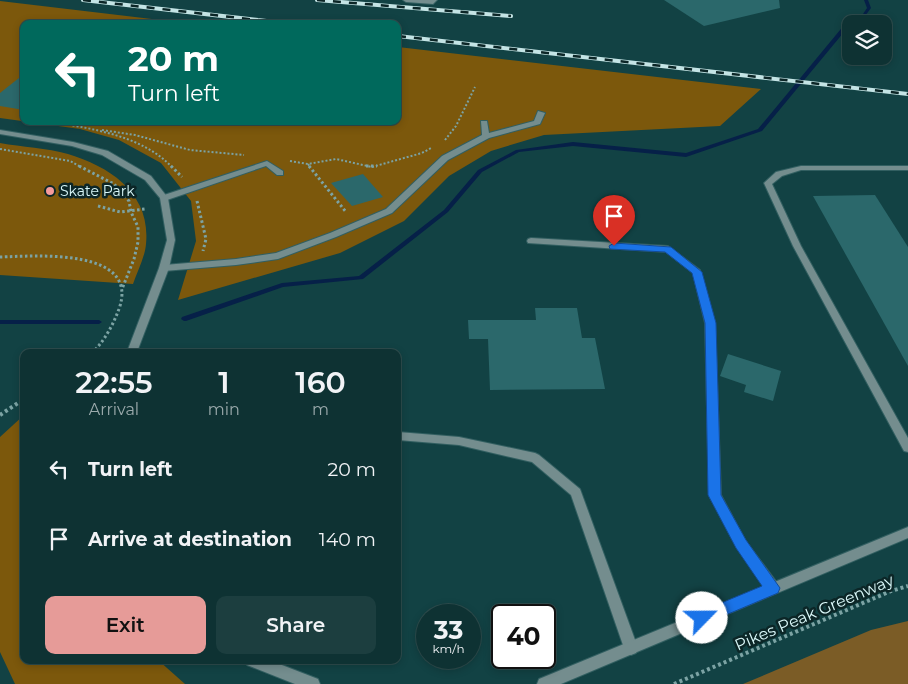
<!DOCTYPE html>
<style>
:root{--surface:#0e3233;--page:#1c3e3f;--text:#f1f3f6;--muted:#9baaac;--line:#2e4d4e;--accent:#e69b98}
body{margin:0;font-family:Montserrat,sans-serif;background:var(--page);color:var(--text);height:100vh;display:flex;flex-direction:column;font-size:19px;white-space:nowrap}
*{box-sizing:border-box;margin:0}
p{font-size:16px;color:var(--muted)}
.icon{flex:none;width:28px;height:28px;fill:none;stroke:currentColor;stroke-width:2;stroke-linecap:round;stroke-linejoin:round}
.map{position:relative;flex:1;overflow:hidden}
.details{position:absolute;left:20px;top:349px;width:381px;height:315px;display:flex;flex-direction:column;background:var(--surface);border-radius:10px;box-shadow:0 2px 8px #0003,0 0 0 1px var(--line)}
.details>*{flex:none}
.hud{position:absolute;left:20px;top:20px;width:381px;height:105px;border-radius:10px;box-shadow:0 2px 8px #0003,0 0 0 1px var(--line);background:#00695c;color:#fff;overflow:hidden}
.buttons{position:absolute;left:842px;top:15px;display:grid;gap:10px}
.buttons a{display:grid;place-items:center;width:50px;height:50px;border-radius:10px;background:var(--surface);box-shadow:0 2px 8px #0003,0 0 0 1px var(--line);font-size:25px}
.speed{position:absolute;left:416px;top:604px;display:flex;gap:10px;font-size:25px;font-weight:700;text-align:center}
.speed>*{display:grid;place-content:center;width:65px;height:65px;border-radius:50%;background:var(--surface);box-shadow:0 2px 8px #0003,0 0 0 1px var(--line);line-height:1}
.speed small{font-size:12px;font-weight:400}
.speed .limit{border:2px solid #111;border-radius:8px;background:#fff;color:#111}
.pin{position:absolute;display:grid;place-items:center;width:42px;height:42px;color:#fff;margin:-51px -21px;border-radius:50% 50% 50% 0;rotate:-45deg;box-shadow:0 0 5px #0007}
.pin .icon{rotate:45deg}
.me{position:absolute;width:55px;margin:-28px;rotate:67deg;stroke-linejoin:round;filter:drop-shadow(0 0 4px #0008)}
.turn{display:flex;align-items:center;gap:18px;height:105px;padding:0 25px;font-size:22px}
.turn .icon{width:65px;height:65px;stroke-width:2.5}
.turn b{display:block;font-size:35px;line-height:42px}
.eta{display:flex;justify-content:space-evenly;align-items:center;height:85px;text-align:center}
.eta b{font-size:30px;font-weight:600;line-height:35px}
.cta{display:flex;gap:10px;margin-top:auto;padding:10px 25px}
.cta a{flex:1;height:58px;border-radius:10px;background:var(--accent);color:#111;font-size:20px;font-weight:600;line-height:58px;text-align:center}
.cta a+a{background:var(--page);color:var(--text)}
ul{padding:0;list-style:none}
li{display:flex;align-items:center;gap:15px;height:70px;padding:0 25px}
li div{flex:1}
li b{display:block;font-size:19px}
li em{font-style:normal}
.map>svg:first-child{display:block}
</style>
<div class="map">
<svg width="908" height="684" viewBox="0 0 908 684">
<rect width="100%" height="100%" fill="#124244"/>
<g fill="#7c580c">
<path d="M0 1 194 24H24V121H398V47L761 89 720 126 544 135 491 151 449 176 404 221 340 253 178 300 196 241 191 201 161 163 119 140 80 129 0 118Z"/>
<path d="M0 143C22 147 47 148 68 154 111 167 151 194 146 244 145 257 137 272 133 284L0 275Z"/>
<path d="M24 415V660H158L185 684H15L0 652V437Z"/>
</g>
<path fill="#7b5c26" d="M908 621V684H743L871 630Z"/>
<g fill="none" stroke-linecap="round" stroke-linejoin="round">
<g fill="#062048" fill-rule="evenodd">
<path d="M864 0H868L871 8 865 16 849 26 762 131 686 157 573 146 519 152 482 172 448 212 363 279 283 287 186 321H184L181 319 182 317 282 283 359 276 444 210 478 170 516 150 573 142 686 153 758 129 845 24 863 14 867 8Z"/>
<path d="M0 320H99L102 322 99 324H0Z"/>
</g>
</g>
<g fill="#2b686b">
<path d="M664 0H779L780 8 704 26Z"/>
<path d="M24 74V110L0 106V93Z"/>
<path d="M363 174 383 197 352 206 331 183Z"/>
<path d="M875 195 908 247V366L813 196Z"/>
<path d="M535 308H577L582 338H595L605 389 490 390 488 339H469L468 320H536Z"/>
<path d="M728 354 781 371 773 401 744 392 746 385 720 376Z"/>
</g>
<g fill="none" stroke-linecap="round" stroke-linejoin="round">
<defs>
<g id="service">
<path d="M403 0H437L433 4 406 2Z"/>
<path d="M538 111 545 113 540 124 489 138 448 160 392 213 336 237 278 259 236 265 164 271 159 268 164 265 236 259 276 253 330 233 386 209 442 156 482 135 481 121H487L489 133 534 121Z"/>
<path d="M267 161 283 171V175H277L266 166 167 200H164L160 198 161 196Z"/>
<path d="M801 166H908V170H801L782 176 772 184 801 246 908 438V452L904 451 793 246 764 183 776 172Z"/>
<path d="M531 238 668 246 700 270 715 323 721 495 745 540 778 584 779 588 778 592 773 594 768 592 737 548 709 495 705 323 693 273 666 252 528 243 527 241 528 239Z"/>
<path d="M398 432 459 437 535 453 539 455 580 489 638 648 636 653 631 655 626 653 624 648 571 495 532 462 459 445 398 440Z"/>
</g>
<g id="tertiary">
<path d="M0 130 73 142 108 151 151 176 168 198 175 240 169 268 137 352H127L159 268 167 240 160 198 145 180 102 155 72 146 0 134Z"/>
<path d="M908 527V538L561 684H537L539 679Z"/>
<path d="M245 660H269L318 679 320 684H295L247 665Z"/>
</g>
</defs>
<use href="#service" stroke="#325f61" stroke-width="2"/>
<use href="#tertiary" stroke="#325f61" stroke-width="2"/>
<g stroke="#7ca3a4" stroke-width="2" stroke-dasharray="2 2" stroke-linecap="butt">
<path d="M45 121C88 128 140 134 172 167"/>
<path d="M102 130 135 135 190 150 244 155"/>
<path d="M445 140 456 126 475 87"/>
<path d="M0 149 70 161 81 167"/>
<path d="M290 161 308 164 336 159 372 167"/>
<path d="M308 164 310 167"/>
<path d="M372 167 422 153 431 148"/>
</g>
<g stroke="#7ca3a4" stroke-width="3" stroke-dasharray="2.5 2.5" stroke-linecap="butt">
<path d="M79 166 114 184 129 201 131 212 138 227V242L134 259 122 289"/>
<path d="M171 166 182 177"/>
<path d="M309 166 346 212"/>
<path d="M366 166H377"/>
<path d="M197 201 206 239 203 251"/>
<path d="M98 206 120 212 145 209"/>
<path d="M0 257C34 256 141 247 119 309 113 325 105 340 93 352"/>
</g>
<g stroke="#7ca3a4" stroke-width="4" stroke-dasharray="3 3" stroke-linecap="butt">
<path d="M0 415 24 399"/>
<path d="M674 684 891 591 908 586"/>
</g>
<use href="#service" fill="#748d8e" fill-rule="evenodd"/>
<use href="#tertiary" fill="#748d8e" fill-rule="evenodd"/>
<defs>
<g id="rail">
<path d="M83 0 292 24"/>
<path d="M317 0 511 16"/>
<path d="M398 36 908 94"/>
</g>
</defs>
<use href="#rail" stroke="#c4e4e5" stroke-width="4"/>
<use href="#rail" stroke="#0c2627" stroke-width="2.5" stroke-dasharray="8" stroke-linecap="butt"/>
</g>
<path fill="#1a73e8" stroke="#114b97" d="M614 243 671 247 702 272 716 323 721 495 746 540 780 588 778 593 702 625 697 623 694 618 697 613 762 586 736 548 708 495 705 323 692 273 665 252 610 249 609 246Z"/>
<circle fill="#f59b9c" stroke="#0c2627" stroke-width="2" cx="50" cy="191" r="5"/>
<g text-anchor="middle" stroke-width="5" stroke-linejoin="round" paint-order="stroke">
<g font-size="14" fill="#dbf9fa" stroke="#0c2627" text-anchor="start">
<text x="60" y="196">Skate Park</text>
</g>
<g font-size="16" fill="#dbf9fa" stroke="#0c2627">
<text transform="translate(814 612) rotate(-23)" y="6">Pikes Peak Greenway</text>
</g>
</g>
</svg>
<div class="buttons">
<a><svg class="icon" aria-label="layers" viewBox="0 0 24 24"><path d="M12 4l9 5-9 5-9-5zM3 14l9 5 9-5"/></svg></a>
</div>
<div class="speed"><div>33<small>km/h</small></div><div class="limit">40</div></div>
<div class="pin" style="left:614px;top:246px;background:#d93025"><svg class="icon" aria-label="arrive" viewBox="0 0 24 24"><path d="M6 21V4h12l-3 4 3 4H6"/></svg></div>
<svg class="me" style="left:702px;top:618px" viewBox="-20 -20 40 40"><circle r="19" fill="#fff"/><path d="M0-13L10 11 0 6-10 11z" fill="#1a73e8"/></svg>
<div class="hud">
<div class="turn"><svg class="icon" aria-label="left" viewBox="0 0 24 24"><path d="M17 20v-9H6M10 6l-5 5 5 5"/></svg><div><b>20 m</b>Turn left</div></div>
</div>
<section class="details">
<div class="eta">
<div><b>22:55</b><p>Arrival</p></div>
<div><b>1</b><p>min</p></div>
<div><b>160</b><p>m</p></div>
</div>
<ul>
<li><svg class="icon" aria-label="left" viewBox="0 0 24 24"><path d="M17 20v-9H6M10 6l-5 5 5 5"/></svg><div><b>Turn left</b></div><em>20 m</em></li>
<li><svg class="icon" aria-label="arrive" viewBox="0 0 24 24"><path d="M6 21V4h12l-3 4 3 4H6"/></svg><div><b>Arrive at destination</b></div><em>140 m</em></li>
</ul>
<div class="cta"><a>Exit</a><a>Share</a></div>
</section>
</div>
